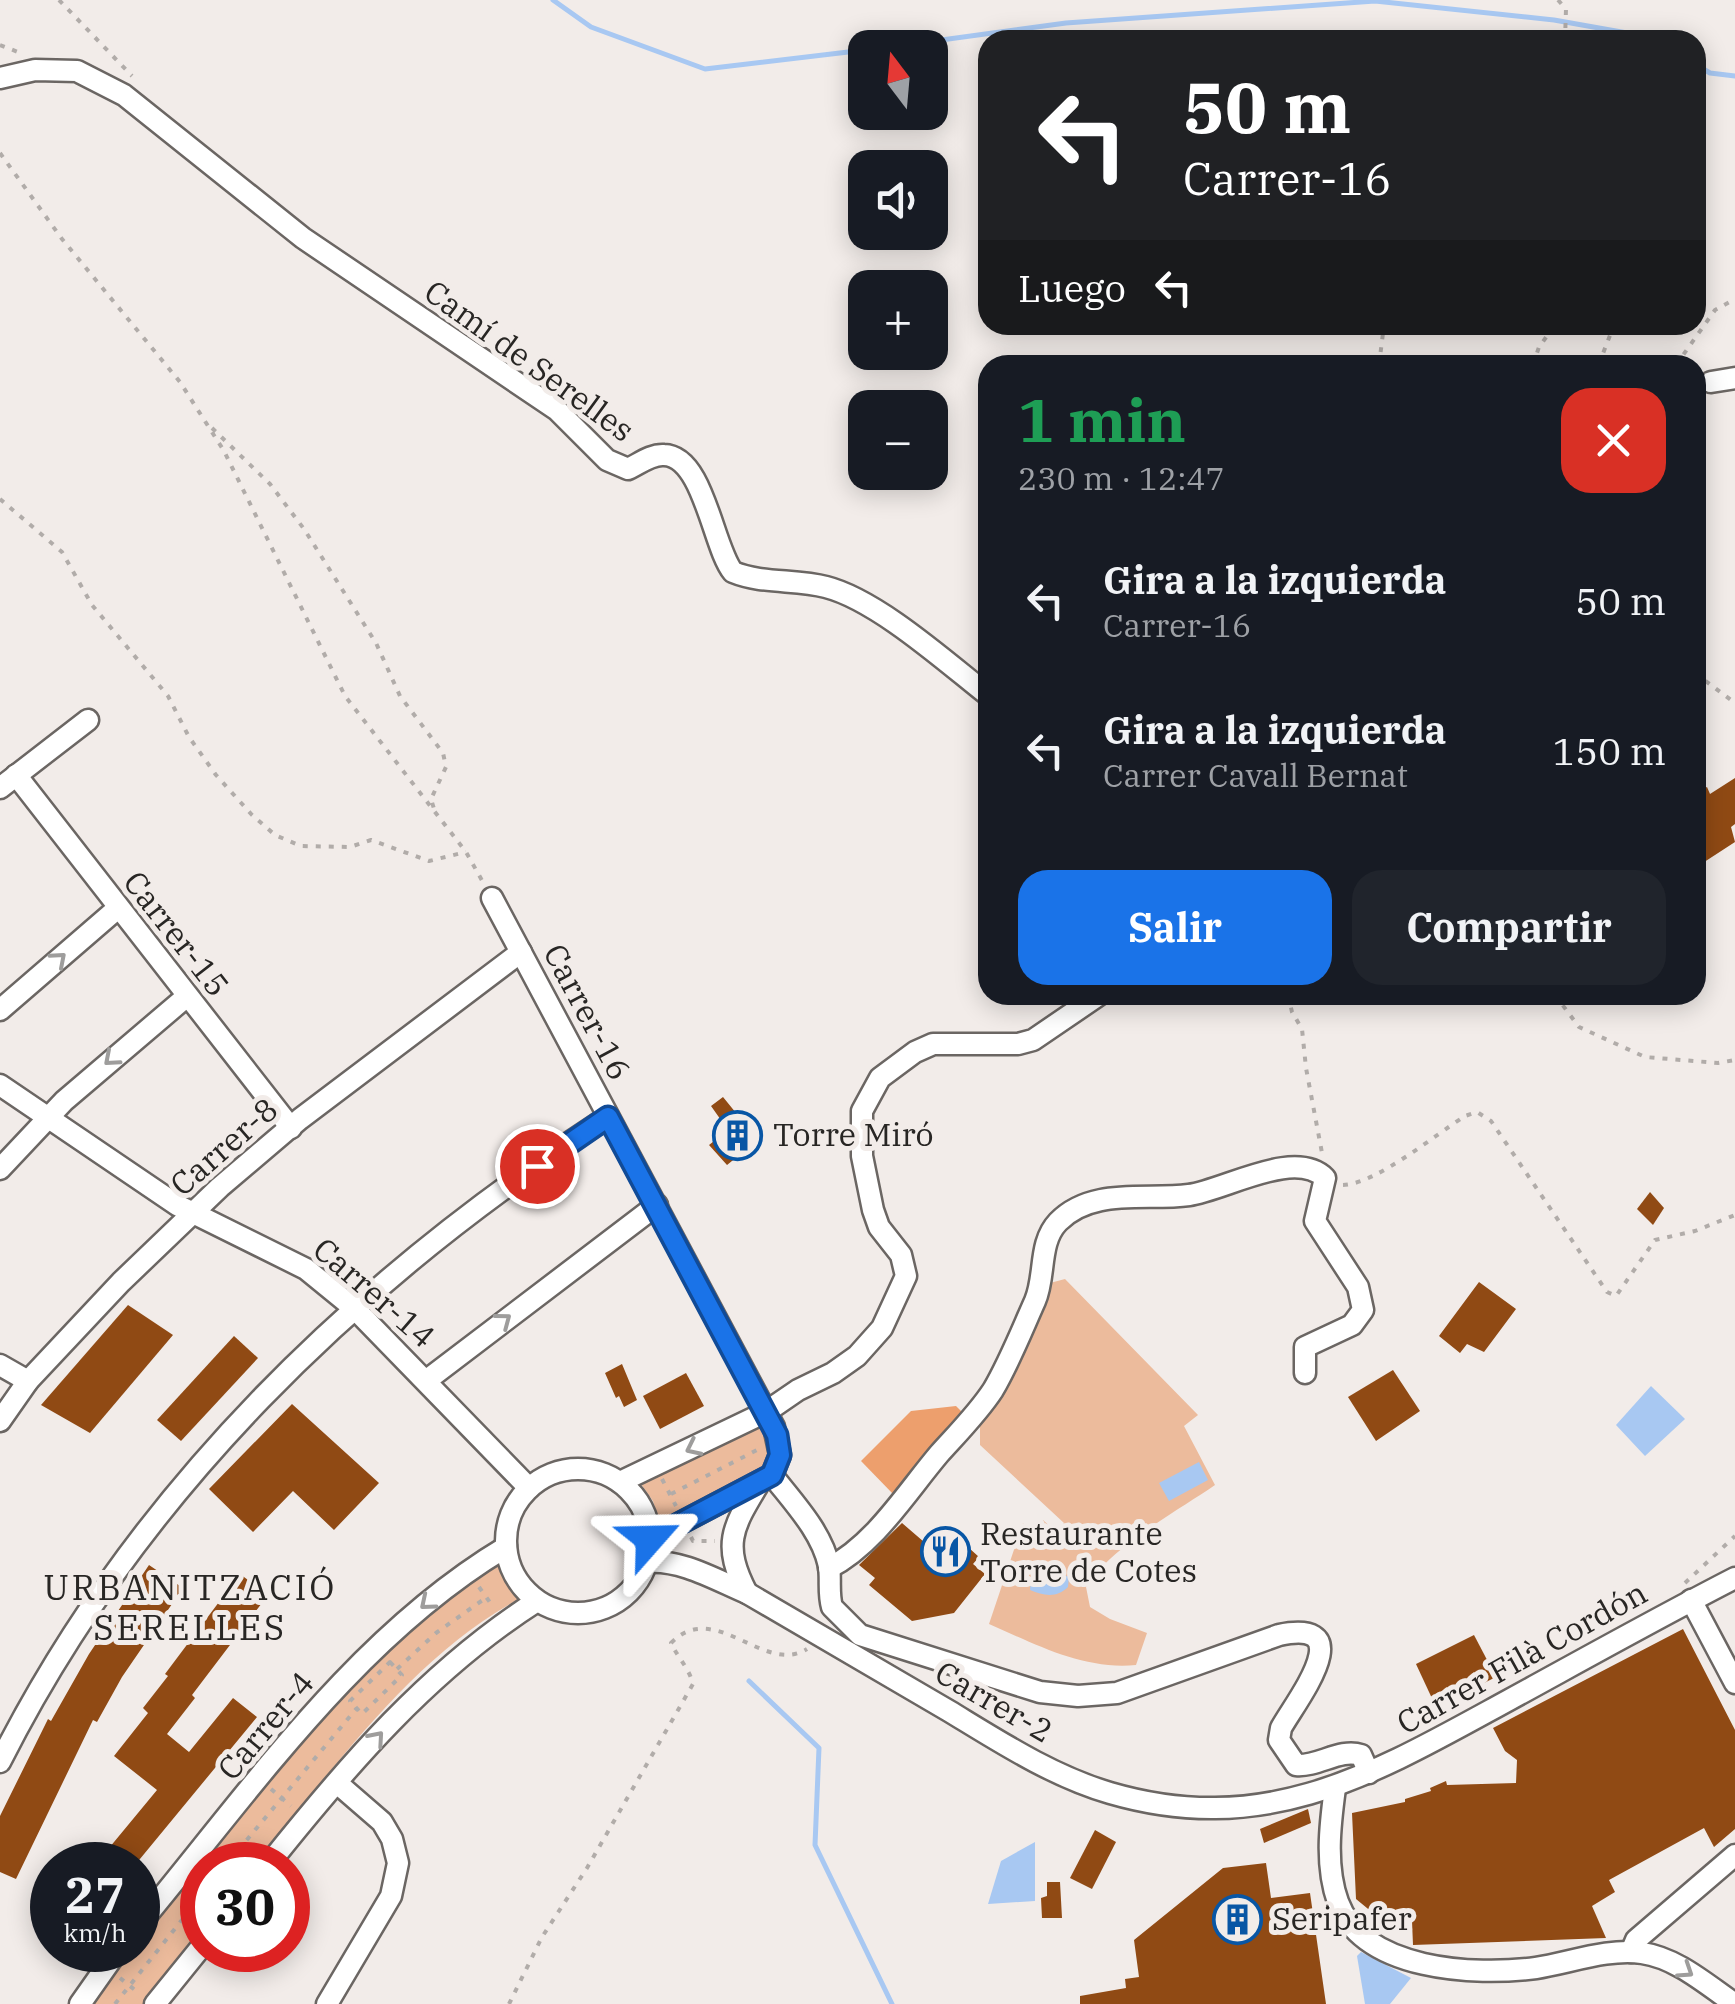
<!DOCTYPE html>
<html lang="es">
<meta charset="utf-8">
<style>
:root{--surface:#171b24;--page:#20242c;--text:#f1f3f6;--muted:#9ea1a6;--accent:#1a73e8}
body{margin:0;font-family:"IBM Plex Serif",serif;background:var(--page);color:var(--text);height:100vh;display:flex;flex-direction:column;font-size:38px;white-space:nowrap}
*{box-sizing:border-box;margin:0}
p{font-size:32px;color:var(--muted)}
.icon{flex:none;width:55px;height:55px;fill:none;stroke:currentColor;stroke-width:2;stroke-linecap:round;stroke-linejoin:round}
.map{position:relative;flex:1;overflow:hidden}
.drawer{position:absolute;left:978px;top:355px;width:728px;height:650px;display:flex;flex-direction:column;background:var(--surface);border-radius:30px;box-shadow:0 5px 25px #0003}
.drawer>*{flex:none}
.banner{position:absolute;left:978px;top:30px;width:728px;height:305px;border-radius:30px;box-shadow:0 5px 25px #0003;background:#202124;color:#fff;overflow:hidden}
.needle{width:65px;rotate:344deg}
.buttons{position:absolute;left:848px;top:30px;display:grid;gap:20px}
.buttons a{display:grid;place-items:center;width:100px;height:100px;border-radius:20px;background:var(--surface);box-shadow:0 5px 25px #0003;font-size:50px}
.speed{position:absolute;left:30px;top:1842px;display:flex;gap:20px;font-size:50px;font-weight:700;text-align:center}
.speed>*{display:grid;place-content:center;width:130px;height:130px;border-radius:50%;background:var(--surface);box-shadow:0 5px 25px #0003;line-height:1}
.speed small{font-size:25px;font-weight:400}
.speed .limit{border:15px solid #d22;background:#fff;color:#111}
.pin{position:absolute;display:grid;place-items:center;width:85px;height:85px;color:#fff;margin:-42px;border:5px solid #fff;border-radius:50%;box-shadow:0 2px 10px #0007}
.me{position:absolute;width:110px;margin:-55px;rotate:65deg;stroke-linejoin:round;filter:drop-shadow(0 0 8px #0008)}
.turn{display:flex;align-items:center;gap:35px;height:210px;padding:0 40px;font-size:45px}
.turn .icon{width:130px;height:130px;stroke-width:2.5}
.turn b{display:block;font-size:70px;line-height:85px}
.then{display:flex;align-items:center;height:95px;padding:0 40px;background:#0003;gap:20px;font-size:38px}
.round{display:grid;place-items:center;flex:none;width:105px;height:105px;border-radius:30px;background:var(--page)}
.summary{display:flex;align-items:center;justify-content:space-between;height:170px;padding:0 40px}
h1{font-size:60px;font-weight:700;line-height:75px;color:#1e9e55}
.cta{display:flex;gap:20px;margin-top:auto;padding:20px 40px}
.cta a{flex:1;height:115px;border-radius:30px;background:var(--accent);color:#fff;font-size:40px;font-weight:700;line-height:115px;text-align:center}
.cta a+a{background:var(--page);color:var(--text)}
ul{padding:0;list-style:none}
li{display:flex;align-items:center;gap:30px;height:150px;padding:0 40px}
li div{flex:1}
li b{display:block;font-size:38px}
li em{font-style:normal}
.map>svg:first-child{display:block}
</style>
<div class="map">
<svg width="1735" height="2004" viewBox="0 0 1735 2004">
<rect width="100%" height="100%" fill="#f2ece9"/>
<g fill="#ecbb9c">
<path d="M1065 1279 1198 1415 1184 1426 1215 1485C1176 1512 1112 1546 1086 1587L1090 1607 1110 1619 1147 1633 1136 1665C1083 1670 1037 1645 989 1624L1023 1523 1032 1532 1043 1520 1055 1531 1064 1523 980 1445V1420L1050 1283Z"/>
<path d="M763 1425 770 1435 767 1470 660 1524 653 1501 641 1484Z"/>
<path d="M498 1559 502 1573 519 1599C409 1659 333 1770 255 1865H202V1928L143 2004H90L123 1950H138V1933L281 1759 417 1619Z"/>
</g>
<path fill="#ed9f6d" d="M956 1406 963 1413 894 1495 861 1461 911 1411Z"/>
<g fill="#a8c8f2">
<path d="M1651 1386 1685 1419 1645 1456 1616 1425Z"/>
<path d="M1199 1462 1208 1480 1169 1501 1159 1483Z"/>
<path d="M1057 1572 1069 1577 1068 1587C1057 1598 1044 1596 1030 1590L1031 1577H1047Z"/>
<path d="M1035 1842V1901L988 1904 1001 1861Z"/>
<path d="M1361 1952 1411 1978 1390 2004H1365L1357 1956Z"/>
</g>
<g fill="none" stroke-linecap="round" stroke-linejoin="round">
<g stroke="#a8c8f2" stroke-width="5">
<path d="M553 0 591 27 705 69 865 50"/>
<path d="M883 48 1066 23 1375 1 1554 20 1644 36 1651 40"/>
<path d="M1695 64 1710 73 1735 76"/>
<path d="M749 1681 819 1748 815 1845 892 2004"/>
</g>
</g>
<g fill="#904a14">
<path d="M1735 778V824L1731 827 1735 842 1695 868V793L1707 787 1710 794Z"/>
<path d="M723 1097 758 1140 727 1165 709 1145 728 1130 711 1106Z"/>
<path d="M1650 1192 1664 1208 1653 1225 1637 1209Z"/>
<path d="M1479 1282 1516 1309 1484 1352 1467 1344 1460 1353 1439 1336Z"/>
<path d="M128 1305 173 1335 90 1433 41 1405Z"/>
<path d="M234 1336 258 1358 181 1441 157 1420Z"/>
<path d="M622 1364 637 1400 624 1407 619 1396 616 1398 605 1373Z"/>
<path d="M1393 1370 1420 1411 1376 1441 1348 1397Z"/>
<path d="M686 1373 704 1406 660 1429 643 1396Z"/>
<path d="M292 1404 379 1483 334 1530 293 1491 253 1532 209 1489Z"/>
<path d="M902 1523 931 1548 938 1539 950 1550 959 1539 979 1557 973 1564 985 1574 954 1613 912 1621 869 1585 875 1578 859 1565Z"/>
<path d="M149 1565 183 1588 122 1677 97 1722 93 1720 16 1879 0 1872V1816L48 1719 51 1721 89 1654Z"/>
<path d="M240 1574 268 1595 192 1695 195 1698 167 1734 189 1752 233 1698 257 1717 135 1865H95L157 1790 114 1756 148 1713 143 1708 168 1676 165 1674Z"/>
<path d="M1683 1629 1735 1730V1829L1714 1847 1704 1828 1609 1880 1615 1892 1592 1906 1606 1938 1413 1945 1412 1921 1384 1922 1356 1899 1352 1813 1405 1802V1799L1431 1791 1430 1788 1446 1781 1447 1785 1516 1783 1517 1760 1505 1751 1493 1728Z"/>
<path d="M1474 1635 1496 1677 1436 1707 1416 1664Z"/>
<path d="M1308 1809 1311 1823 1264 1843 1260 1829Z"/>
<path d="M1095 1830 1116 1842 1092 1889 1070 1878Z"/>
<path d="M1266 1863 1271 1898 1310 1893 1326 2004H1080V1996L1126 1988 1125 1979 1139 1977 1134 1940 1223 1868Z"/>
<path d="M1047 1882H1060L1062 1918H1042L1041 1898 1047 1896Z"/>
</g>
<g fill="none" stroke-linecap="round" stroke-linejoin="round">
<defs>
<g id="minor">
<path d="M0 78 35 70 77 71 124 95 303 238 557 410 607 460 628 469C639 464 651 454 664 455 704 456 713 548 733 572 762 584 796 579 826 587 877 600 946 662 988 695"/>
<path d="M1711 382 1735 378"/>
<path d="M16 775 291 1128"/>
<path d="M0 788 88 720"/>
<path d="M492 898 774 1427 780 1455 772 1475"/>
<path d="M0 1010 118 908"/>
<path d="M0 1085 177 1205 306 1269 355 1309 529 1488"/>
<path d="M0 1169 64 1101 186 997"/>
<path d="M0 1365 28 1381"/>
<path d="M427 1380 657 1205"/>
<path d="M0 1421 28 1381 121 1282 220 1187 300 1119 521 952"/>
<circle cx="578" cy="1541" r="72"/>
<path d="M772 1475C793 1502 822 1532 829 1566 831 1580 828 1593 832 1607L860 1635 1040 1692 1078 1696 1117 1693 1279 1635C1362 1618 1296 1701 1281 1728L1279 1740 1296 1765C1318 1767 1340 1748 1361 1755L1369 1773"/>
<path d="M620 1482 766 1412 798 1390 833 1373 857 1356 882 1328 906 1276 901 1255 879 1227 873 1210 862 1156V1111L880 1078 915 1052 933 1044H1018L1033 1040 1099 995"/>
<path d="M650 1539 772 1475"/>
<path d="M647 1562C681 1559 716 1580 747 1593 814 1632 881 1672 949 1711 1000 1742 1052 1776 1110 1793 1268 1839 1377 1772 1509 1700 1584 1659 1659 1617 1735 1578"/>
<path d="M829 1568C875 1544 906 1493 939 1454 957 1434 978 1413 993 1390 1009 1363 1022 1330 1035 1301 1046 1276 1038 1243 1058 1222 1092 1187 1146 1201 1189 1195 1225 1190 1295 1148 1325 1178L1315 1221 1358 1287 1363 1310 1352 1325 1305 1347V1373"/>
<path d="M747 1593C722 1545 732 1528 758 1485"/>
<path d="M1691 1600 1735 1683"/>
<path d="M0 1762C136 1492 356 1280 608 1117"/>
<path d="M1335 1788C1330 1825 1325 1866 1338 1902 1363 1971 1475 1976 1536 1968 1569 1963 1608 1948 1642 1953 1677 1958 1707 1985 1735 2004"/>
<path d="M268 1865C347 1766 429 1670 537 1601"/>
<path d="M138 1926C249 1793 355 1637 506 1547"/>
<path d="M1631 1952 1636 1940 1735 1855"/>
<path d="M80 2004 118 1950"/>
<path d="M155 2004 202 1946"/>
<path d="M327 2004 391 1896 398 1863 392 1839 382 1822 337 1783"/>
</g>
</defs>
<use href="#minor" stroke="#6b6663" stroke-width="25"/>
<g stroke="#b1aca9" stroke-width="4" stroke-dasharray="5 8" stroke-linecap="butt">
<path d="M59 0 132 76"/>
<path d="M1558 0 1566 9 1565 40"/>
<path d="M0 45 23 54"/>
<path d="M0 153 62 239 180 382 224 451 345 696 466 852 484 884"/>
<path d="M1379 365 1384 325"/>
<path d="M1533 365 1539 347 1555 325"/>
<path d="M1604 365 1602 356 1614 325"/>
<path d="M1676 365 1715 310 1735 299"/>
<path d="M212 428 270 484 304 529 376 643 400 696 443 753 446 767 431 799 435 812"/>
<path d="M0 499 62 552 92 605 168 696 189 737 216 775 252 815 275 835 301 846 350 847 371 840 429 861 466 852"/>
<path d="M1695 673 1735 703"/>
<path d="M1288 995 1292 1012 1302 1029 1306 1068 1322 1153"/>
<path d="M1555 995 1579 1027 1645 1057 1718 1063 1735 1060"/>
<path d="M1343 1185C1376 1184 1435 1135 1465 1116L1477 1112 1491 1121 1607 1292 1616 1296 1655 1240 1695 1231 1735 1215"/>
<path d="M662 1479 676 1506"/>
<path d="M671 1494 761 1448"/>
<path d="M691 1537 693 1541H715"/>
<path d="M1685 1583 1735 1536"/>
<path d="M479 1587 494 1608"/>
<path d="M390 1662 402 1675 362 1714 350 1701Z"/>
<path d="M397 1669 436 1633 487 1597"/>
<path d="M271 1789 291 1806"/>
<path d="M230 1860 357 1708"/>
<path d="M215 1865 224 1855 236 1865"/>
<path d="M202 1881 186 1900 199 1911 202 1907"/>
<path d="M120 1978 140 1994"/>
<path d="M115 2004 193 1906"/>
<path d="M509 2004 542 1937 587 1868 693 1684C689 1668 678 1658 671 1643 715 1598 764 1676 807 1649"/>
</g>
<use href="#minor" stroke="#fff" stroke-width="20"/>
</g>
<defs><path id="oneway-chevron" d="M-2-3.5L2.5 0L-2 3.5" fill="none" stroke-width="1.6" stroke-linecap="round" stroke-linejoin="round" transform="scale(2.5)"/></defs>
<g stroke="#9e9d9c">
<use href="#oneway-chevron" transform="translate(59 959) rotate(-41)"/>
<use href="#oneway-chevron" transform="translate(111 1059) rotate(139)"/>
<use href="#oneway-chevron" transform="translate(504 1320) rotate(-37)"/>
<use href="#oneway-chevron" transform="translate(693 1448) rotate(154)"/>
<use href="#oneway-chevron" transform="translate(427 1603) rotate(140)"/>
<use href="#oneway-chevron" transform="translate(377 1738) rotate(-49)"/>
<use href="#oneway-chevron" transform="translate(1686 1971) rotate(33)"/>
</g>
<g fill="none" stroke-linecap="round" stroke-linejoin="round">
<defs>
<path id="route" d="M537 1166 608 1117 777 1435 780 1455 772 1475 650 1539"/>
</defs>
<use href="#route" stroke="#114b97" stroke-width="25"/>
<use href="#route" stroke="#1a73e8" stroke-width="18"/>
</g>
<defs>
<symbol id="building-ring" viewBox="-11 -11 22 22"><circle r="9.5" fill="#f2ece9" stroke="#0856a5" stroke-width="1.5"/><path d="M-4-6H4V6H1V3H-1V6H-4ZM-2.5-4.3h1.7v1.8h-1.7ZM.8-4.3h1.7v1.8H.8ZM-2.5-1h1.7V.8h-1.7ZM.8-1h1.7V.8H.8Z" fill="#0856a5"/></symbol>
<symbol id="restaurant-ring" viewBox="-11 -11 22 22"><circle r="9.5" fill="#f2ece9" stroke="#0856a5" stroke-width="1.5"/><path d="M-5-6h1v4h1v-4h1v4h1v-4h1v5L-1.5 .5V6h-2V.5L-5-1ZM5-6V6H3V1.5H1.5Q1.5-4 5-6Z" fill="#0856a5"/></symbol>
</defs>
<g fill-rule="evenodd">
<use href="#building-ring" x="710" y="1108" width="55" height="55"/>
<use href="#restaurant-ring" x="918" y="1524" width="55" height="55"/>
<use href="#building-ring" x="1210" y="1892" width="55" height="55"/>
</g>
<g text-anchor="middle" stroke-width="10" stroke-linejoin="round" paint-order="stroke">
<g font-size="32" fill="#282624" stroke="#f2ece9">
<text transform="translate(529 361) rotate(36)" y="11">Camí de Serelles</text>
<text transform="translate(176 934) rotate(52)" y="11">Carrer-15</text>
<text transform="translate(587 1012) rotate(62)" y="11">Carrer-16</text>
<text transform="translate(224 1147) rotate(-41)" y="11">Carrer-8</text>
<text transform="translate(374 1293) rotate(41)" y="11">Carrer-14</text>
<text transform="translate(1522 1658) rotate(-29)" y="11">Carrer Filà Cordón</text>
<text transform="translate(994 1702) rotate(30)" y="11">Carrer-2</text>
<text transform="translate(266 1726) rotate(-50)" y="11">Carrer-4</text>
</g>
<g font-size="32" fill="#282624" stroke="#f2ece9" text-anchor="start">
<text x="773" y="1146">Torre Miró</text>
<text x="980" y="1545">Restaurante<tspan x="980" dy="37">Torre de Cotes</tspan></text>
<text x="1272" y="1930">Seripafer</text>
</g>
<g font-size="35" letter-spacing="2.5" fill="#282624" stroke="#f2ece9">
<text x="190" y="1600">URBANITZACIÓ<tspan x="190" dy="40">SERELLES</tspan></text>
</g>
</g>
</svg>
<div class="buttons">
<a><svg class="needle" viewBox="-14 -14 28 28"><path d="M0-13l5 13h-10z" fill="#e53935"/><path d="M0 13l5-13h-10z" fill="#9ea1a6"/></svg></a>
<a><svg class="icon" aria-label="sound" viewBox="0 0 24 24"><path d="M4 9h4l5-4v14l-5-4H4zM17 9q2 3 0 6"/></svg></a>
<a>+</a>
<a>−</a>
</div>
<div class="speed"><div>27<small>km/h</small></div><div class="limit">30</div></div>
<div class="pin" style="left:537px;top:1166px;background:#d93025"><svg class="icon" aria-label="arrive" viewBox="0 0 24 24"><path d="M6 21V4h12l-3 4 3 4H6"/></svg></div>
<svg class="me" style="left:650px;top:1539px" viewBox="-20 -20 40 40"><path d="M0-17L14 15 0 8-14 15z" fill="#1a73e8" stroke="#fff" stroke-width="4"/></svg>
<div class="banner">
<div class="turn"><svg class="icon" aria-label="left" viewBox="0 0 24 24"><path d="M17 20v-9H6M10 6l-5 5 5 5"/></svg><div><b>50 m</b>Carrer-16</div></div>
<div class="then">Luego<svg class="icon" aria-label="left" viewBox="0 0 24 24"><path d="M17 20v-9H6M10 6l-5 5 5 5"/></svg></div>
</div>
<section class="drawer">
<div class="summary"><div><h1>1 min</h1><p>230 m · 12:47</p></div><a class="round" style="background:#d93025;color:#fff"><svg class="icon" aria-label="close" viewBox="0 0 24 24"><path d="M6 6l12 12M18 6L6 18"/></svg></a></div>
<ul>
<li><svg class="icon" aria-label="left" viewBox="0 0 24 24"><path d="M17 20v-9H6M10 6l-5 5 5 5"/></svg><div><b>Gira a la izquierda</b><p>Carrer-16</p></div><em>50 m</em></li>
<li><svg class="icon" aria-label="left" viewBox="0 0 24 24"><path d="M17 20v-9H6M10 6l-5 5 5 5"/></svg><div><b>Gira a la izquierda</b><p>Carrer Cavall Bernat</p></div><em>150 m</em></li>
</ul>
<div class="cta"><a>Salir</a><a>Compartir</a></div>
</section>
</div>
